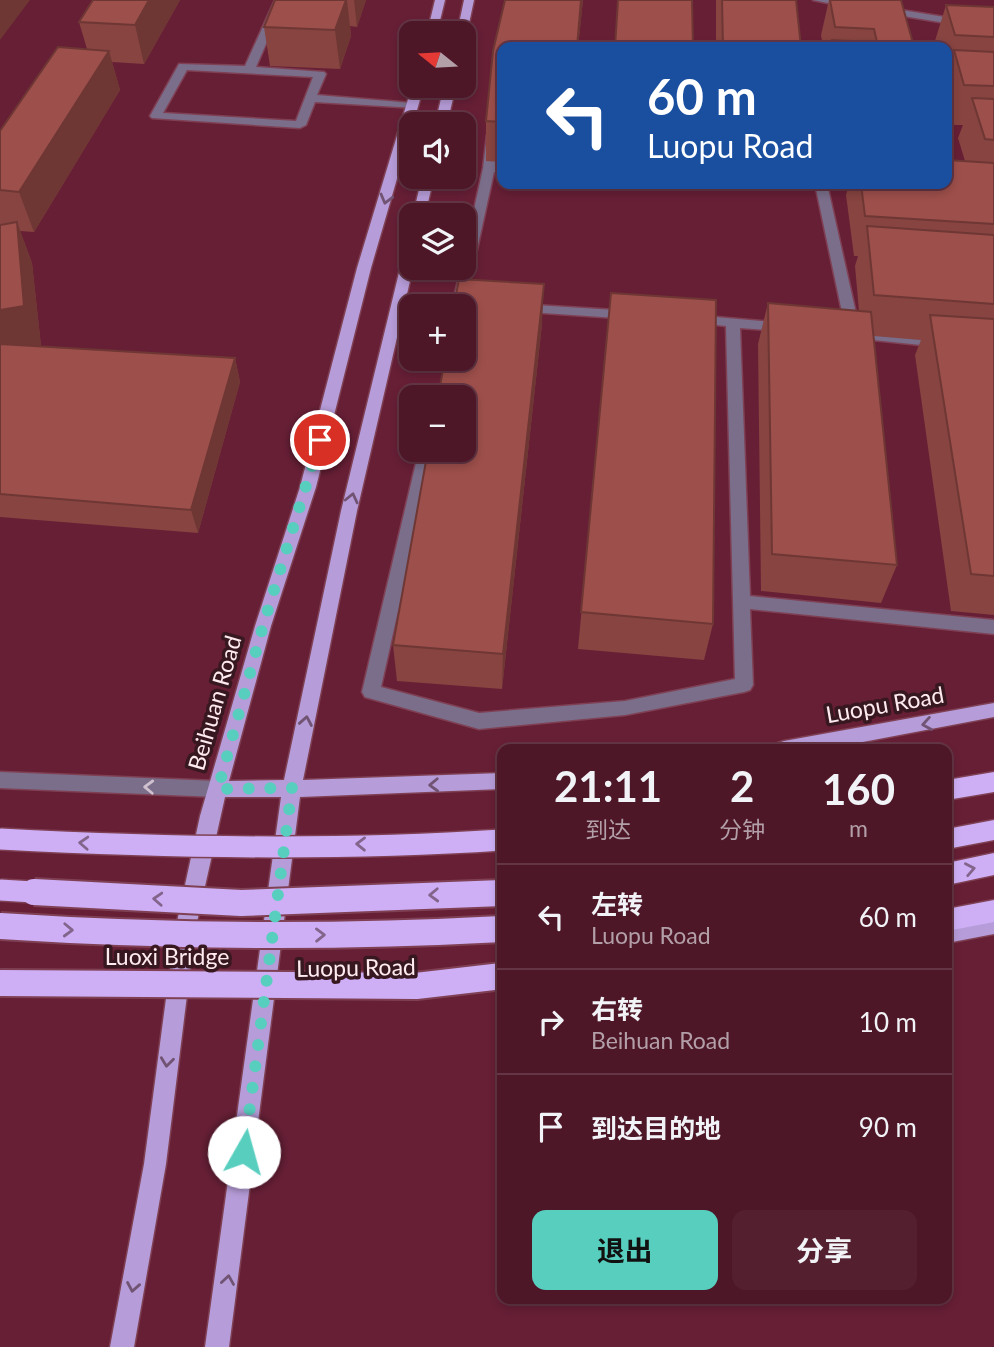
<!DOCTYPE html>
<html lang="zh">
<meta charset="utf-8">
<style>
:root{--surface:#4d1728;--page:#542030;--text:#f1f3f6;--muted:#b39fa8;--line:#643645;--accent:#58cebf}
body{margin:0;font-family:Lato,"Noto Sans SC",sans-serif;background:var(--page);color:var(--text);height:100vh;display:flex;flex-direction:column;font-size:26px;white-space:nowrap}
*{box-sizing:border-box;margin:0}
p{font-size:23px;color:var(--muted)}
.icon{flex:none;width:38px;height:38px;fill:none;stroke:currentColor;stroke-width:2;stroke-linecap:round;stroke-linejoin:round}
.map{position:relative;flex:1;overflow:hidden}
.panel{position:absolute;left:497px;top:744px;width:455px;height:560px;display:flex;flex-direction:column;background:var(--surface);border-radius:14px;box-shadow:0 4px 10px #0003,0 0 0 2px var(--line)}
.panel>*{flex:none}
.top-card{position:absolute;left:497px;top:42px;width:455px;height:147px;border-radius:14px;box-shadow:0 4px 10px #0003,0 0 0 2px var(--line);background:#1a4fa0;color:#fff;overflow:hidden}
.needle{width:46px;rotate:288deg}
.fabs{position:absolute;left:399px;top:21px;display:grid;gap:14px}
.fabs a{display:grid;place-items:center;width:77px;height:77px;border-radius:14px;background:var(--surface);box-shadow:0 4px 10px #0003,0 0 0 2px var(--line);font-size:35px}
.pin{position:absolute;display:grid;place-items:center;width:60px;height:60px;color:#fff;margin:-30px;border:4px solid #fff;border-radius:50%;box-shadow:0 2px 7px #0007}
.me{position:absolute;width:77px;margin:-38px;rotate:7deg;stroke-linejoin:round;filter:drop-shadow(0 0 5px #0008)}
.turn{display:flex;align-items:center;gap:24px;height:147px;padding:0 35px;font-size:32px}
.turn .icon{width:91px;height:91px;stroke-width:2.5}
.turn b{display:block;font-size:49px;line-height:60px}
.eta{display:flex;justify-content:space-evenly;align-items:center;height:119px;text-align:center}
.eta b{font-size:42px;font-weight:700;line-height:49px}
.primary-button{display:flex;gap:14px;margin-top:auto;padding:14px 35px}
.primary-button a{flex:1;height:80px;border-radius:14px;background:var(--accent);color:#111;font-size:28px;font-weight:700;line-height:80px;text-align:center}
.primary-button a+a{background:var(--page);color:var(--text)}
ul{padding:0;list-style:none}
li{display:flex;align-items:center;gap:21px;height:105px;padding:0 35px;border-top:2px solid var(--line)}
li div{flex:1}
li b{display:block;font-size:26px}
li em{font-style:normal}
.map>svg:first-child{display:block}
</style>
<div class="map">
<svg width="994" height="1347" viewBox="0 0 994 1347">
<rect width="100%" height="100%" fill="#671f36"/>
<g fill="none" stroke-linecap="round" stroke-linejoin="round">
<defs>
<g id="minor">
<path d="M275 0H285L256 67 324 72 326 74 317 95 412 103 418 106 416 108 315 102 306 125 300 128 152 118 150 116 179 64 245 66ZM187 70 313 77 296 121 163 113Z"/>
<path d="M813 0H839L857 5 852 8Z"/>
<path d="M883 7 994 25V31L879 12V8Z"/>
<path d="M487 135 497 137 495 165H502V173L494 172 464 309V306H452L461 268H464L467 245H464V237H468L483 168Z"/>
<path d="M815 184H827L860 331 944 340 951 345 949 348 845 337 843 334 846 331Z"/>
<path d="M519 304 631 311 638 315 631 319 514 311V305Z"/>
<path d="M693 315 784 323 791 327 784 331 740 328 750 596 994 620V634L750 609 753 685 750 690 744 692 625 715 479 729 365 697 362 692 419 450H434L381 687 479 713 625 701 735 679 726 326 688 322 686 319Z"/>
<path d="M0 772 217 781 224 783 226 789 224 795 217 797 0 788Z"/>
</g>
<g id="major">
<path d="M435 0H445L437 33H427Z"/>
<path d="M464 0H474L467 33 464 36V33H457Z"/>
<path d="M412 86H424L371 268 316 487 271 626 229 781 284 780 341 511 405 248 411 244 413 268 357 511 303 780 502 773V789L300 797 229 1347H205L281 797H225L195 931 166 1164 134 1347H110L144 1164 175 931 200 816 255 626 300 487 357 268Z"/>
<path d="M444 86H456L447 124H435Z"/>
<path d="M422 177H434L425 215H413Z"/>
<path d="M994 703V717L826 749H775L778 743 784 741Z"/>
<path d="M994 914V934L947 943V923Z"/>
</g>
<g id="highway">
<path d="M994 772V792L947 800V780Z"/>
<path d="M994 820V840L947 849V829Z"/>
<path d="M994 853V875L947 885V863Z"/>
<path d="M994 900V922L947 931V909Z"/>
</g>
</defs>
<use href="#minor" stroke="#7f4054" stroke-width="3"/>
<use href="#major" stroke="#7f4054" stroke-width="3"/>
<use href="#highway" stroke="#7f4054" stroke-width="3"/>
<use href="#minor" fill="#7a6e8b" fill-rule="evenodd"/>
<use href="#major" fill="#b69cd8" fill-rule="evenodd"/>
<use href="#highway" fill="#ceaff6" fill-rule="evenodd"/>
<defs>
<g id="highway-bridge-far1">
<path d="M0 839C167 848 335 851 502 840"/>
<path d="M0 890 67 894"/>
<path d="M487 894 502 893"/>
</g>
<g id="highway-bridge">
<path d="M34 892 241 903 502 893"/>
<path d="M0 926C168 937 334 938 502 929"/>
<path d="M0 983 416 986 502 976"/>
</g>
</defs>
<use href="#highway-bridge-far1" stroke="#7f4054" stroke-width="24" stroke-linecap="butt"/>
<use href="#highway-bridge" stroke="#7f4054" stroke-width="30" stroke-linecap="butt"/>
<use href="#highway-bridge-far1" stroke="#ceaff6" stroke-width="21"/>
<use href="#highway-bridge" stroke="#ceaff6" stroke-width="26"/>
</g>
<g fill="#874440">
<path d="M93 0H180L144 64 112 62 120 90 34 232 20 231 32 263 41 346H37L235 358 240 382 198 533 0 517V131L87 49 79 22Z"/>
<path d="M275 0H366L357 27 350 26 351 36 340 69 270 66 264 27Z"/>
<path d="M505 0H583L578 47H502V162L486 161V121Z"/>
<path d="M716 0H796L801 47H716Z"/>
<path d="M829 0H901L914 47H823L821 35Z"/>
<path d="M946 5 994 7V615L951 611 915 355 921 340 874 336 897 565 881 603 761 591 758 344 768 303 859 311 855 266 858 256H854L846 195 849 184H947L965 161 958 138 963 125H951L947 109V47H935L934 44Z"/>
<path d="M611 293 713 624 704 660 578 649Z"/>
<path d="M542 324 502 689 397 681 393 645Z"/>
</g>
<g fill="#6e3734">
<path d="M0 0H30L0 40Z"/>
<path d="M149 0H180L144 64 135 25Z"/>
<path d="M346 0H347L351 36 340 69 335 30Z"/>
<path d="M354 0H366L357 27Z"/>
<path d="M581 0H583L578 47H577Z"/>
<path d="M109 51 120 90 34 232 19 192Z"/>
<path d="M17 222 32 263 41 346 0 353V310Z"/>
<path d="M544 284 542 324 502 689 503 654Z"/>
<path d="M235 358 240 382 198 533 191 510Z"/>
</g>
<g fill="#9d4f4b" stroke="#6e3734" stroke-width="2">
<path d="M93 0H149L135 25 79 22Z"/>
<path d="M275 0H346L335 30 264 27Z"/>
<path d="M505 0H581L577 47H502V122L486 121 493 51Z"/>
<path d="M618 0H692L693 47H615Z"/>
<path d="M722 0H796L801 47H723Z"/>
<path d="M830 0H901L914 47H833L832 40 877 42 874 29 835 27Z"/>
<path d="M946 5 994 7V37L955 35Z"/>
<path d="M58 47 109 51 19 192 0 190V131Z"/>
<path d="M954 50 994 52V86L964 85Z"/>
<path d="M972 98 994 99V140L985 139Z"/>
<path d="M947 160 994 163V224L865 216 861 184H947Z"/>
<path d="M17 222 24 306 0 310V225Z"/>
<path d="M867 226 994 235V304L874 295Z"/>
<path d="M459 279 544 284 503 654 393 645 428 450H464V397H438L445 359H464V306H454Z"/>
<path d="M611 293 716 300 713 624 581 612Z"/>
<path d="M768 303 871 312 897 565 772 554Z"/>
<path d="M930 315 994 319V576L971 574Z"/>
<path d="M0 344 235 358 191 510 0 494Z"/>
</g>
<defs><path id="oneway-chevron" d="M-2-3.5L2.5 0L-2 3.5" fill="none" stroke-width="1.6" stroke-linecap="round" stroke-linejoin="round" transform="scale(1.75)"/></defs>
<g stroke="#715373">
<use href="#oneway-chevron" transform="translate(386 199) rotate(105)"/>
<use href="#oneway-chevron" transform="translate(352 498) rotate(-77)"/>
<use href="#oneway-chevron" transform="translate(306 721) rotate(-80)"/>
<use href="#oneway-chevron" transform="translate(927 724) rotate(170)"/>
<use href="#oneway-chevron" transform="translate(434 785) rotate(178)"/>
<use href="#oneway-chevron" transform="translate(167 1062) rotate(97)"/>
<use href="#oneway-chevron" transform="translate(228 1280) rotate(-81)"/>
<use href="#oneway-chevron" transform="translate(133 1287) rotate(100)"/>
</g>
<use stroke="#d0bfcc" href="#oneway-chevron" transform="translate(149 787) rotate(-178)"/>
<g stroke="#83648b">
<use href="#oneway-chevron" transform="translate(84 843) rotate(-177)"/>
<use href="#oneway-chevron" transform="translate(361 844) rotate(-179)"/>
<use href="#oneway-chevron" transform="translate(970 869) rotate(-11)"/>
<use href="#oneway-chevron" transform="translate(434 895) rotate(178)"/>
<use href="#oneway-chevron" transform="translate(158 899) rotate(-177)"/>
<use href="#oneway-chevron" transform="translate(68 930) rotate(2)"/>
<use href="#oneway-chevron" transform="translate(320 935) rotate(-1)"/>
</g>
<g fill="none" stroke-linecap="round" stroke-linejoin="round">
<path stroke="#58cebf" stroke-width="12" stroke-dasharray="0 21.6" d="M244 1152 292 788 218 789 263 626 320 440"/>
</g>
<g text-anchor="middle" stroke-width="7" stroke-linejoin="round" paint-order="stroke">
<g font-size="23" fill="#feebef" stroke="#381820">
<text transform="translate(215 703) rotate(-74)" y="8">Beihuan Road</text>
<text transform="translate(885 705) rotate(-10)" y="8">Luopu Road</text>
<text x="167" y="965">Luoxi Bridge</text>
<text transform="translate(356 968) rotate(-1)" y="8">Luopu Road</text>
</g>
</g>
</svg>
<div class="fabs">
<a><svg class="needle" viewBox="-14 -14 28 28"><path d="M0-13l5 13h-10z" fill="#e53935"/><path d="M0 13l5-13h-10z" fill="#b39fa8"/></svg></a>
<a><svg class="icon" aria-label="sound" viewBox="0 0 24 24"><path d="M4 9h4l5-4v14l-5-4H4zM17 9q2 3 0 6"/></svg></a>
<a><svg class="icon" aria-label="layers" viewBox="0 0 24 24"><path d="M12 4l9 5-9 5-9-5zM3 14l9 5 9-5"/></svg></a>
<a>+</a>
<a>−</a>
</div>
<div class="pin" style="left:320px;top:440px;background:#d93025"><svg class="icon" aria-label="arrive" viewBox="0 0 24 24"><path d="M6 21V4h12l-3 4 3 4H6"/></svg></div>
<svg class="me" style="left:244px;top:1152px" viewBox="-20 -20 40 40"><circle r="19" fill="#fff"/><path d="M0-13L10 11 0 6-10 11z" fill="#58cebf"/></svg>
<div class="top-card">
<div class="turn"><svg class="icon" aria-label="left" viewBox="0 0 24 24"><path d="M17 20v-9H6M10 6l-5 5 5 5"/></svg><div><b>60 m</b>Luopu Road</div></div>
</div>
<section class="panel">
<div class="eta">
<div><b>21:11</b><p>到达</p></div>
<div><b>2</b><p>分钟</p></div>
<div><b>160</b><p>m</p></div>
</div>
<ul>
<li><svg class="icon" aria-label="left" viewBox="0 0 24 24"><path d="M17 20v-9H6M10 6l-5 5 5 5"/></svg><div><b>左转</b><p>Luopu Road</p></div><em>60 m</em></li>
<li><svg class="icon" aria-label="right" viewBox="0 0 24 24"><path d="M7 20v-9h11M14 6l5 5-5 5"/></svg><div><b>右转</b><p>Beihuan Road</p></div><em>10 m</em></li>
<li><svg class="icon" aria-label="arrive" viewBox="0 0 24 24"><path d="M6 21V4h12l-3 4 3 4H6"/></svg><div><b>到达目的地</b></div><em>90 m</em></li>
</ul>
<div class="primary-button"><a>退出</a><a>分享</a></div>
</section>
</div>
